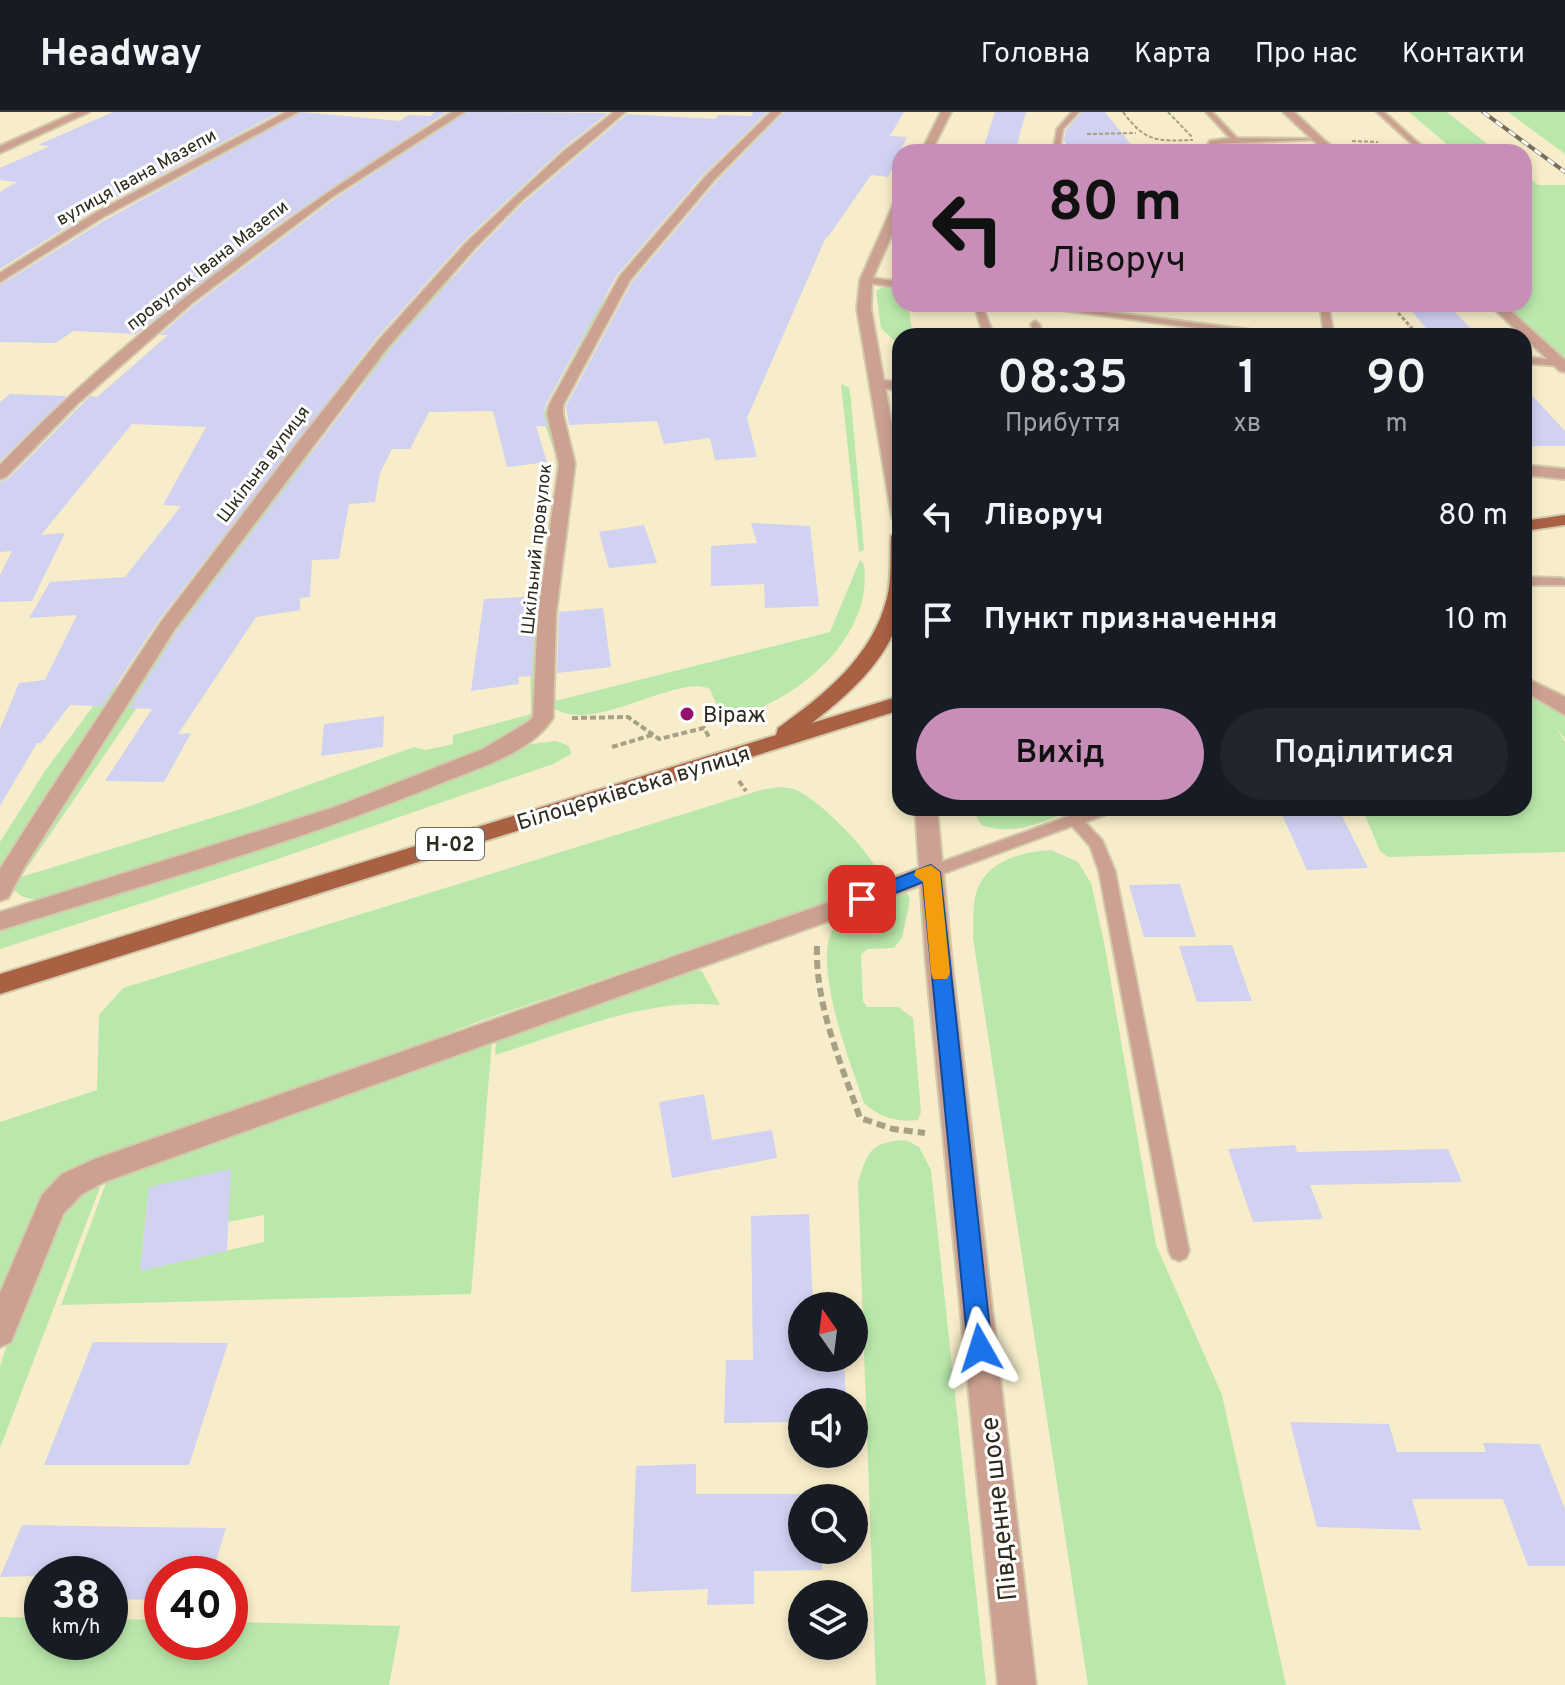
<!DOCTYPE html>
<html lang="uk">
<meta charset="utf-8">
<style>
:root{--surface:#171b24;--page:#20242c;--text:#f1f3f6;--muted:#9ea1a6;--line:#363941;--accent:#c78eb8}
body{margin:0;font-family:Overpass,sans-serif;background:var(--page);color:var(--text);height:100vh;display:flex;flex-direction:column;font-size:30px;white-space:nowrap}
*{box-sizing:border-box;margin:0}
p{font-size:26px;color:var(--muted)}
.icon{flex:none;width:44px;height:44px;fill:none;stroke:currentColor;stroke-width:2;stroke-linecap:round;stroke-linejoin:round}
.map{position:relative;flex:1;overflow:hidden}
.details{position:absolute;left:892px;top:216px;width:640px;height:488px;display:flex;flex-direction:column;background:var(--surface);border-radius:24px;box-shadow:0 4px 12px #0003}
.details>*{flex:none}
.hud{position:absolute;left:892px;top:32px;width:640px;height:168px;border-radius:24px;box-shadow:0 4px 12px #0003;background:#c78eb8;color:#111;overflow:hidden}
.needle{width:52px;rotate:346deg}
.fabs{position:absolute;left:788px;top:1180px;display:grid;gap:16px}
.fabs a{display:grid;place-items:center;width:80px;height:80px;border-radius:50%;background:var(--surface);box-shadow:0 4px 12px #0003;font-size:40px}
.speed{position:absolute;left:24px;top:1444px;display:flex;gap:16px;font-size:40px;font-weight:700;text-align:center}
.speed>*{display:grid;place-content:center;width:104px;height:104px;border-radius:50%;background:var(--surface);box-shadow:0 4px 12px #0003;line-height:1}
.speed small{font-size:20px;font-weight:400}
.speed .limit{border:12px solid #d22;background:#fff;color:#111}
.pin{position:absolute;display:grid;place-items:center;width:68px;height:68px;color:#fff;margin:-34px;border-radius:16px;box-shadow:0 4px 12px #0006}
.me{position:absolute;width:88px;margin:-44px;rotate:354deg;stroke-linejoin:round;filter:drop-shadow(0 0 6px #0008)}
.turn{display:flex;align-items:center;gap:28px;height:168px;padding:0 24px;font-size:36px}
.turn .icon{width:104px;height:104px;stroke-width:2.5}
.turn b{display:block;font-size:56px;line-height:68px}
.eta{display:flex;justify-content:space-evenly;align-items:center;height:136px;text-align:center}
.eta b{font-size:48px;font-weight:600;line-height:56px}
.action{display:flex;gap:16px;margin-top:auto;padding:16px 24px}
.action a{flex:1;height:92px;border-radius:48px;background:var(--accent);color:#111;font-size:32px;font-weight:600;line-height:92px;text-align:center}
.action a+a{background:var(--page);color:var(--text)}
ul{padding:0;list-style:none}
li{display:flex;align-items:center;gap:24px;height:104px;padding:0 24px}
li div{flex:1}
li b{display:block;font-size:30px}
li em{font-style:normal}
header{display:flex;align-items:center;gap:48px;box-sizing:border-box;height:112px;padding:0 40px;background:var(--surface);border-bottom:2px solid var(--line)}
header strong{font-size:38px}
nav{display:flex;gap:44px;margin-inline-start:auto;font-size:28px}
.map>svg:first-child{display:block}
</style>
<header>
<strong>Headway</strong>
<nav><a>Головна</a><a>Карта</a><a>Про нас</a><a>Контакти</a></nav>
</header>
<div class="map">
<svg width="1565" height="1573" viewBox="0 0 1565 1573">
<rect width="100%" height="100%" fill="#f7edca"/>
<g fill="#bae8ab" fill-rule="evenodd">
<path d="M1409 0H1447L1497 40H1456Z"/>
<path d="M1508 0H1565V42Z"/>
<path d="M1524 62 1538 73H1565V256L1495 192H1524Z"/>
<path d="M625 159 559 277 562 350 534 545 535 597 527 612 481 639 358 688 53 786C37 788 23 789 12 776L27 739 212 467 356 271 446 168 453 165 337 303 21 765 247 695 414 635 426 638 453 632V623L531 602 530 546 557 362 555 341 542 305 599 194Z"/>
<path d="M883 175 900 176V192H908L913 224H900V234L881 216 876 179Z"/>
<path d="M841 272 849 275 851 288 864 438 859 440Z"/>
<path d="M566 286 564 305 575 371 564 408 551 590 830 520 860 448 864 452C874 527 796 590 729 607L721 603 710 577C676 560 584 630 548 591L562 308Z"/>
<path d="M111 570 117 574V581L0 756V730L45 659Z"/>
<path d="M1524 577 1552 592 1565 606V627L1554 613 1565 630V740L1388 745 1380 739 1362 696H1524V590H1527Z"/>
<path d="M556 629 569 634 571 642 553 652 272 749 0 837V817L389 693 531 632Z"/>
<path d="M780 675C786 676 793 676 798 679 820 689 865 735 876 756L866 772 837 787 480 909 68 1065 37 1089 0 1188V1010L97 978 99 903 123 876 761 678Z"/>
<path d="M972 696H1078C1044 709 1017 725 981 713Z"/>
<path d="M1051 738 1078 750 1091 771 1104 830 1156 1133 1222 1283 1286 1573H1088L973 826C974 812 972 795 976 782 985 749 1021 740 1051 738Z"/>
<path d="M902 780 908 782 910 788 902 826 894 836 867 837 861 843 863 889 867 895H898L913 906 921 1000 918 1008C898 1011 879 1005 864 991 852 955 808 845 836 813 854 793 877 788 902 780Z"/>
<path d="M692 858 702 859 720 893C644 886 567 921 495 943L496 928Z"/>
<path d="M492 929 471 1182 61 1193 108 1065ZM149 1075 228 1110 264 1103V1130L140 1159Z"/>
<path d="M906 1028 919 1035 931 1058 986 1573H876L858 1071C868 1039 870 1030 906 1028Z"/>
<path d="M104 1065 0 1336C0 1311 0 1280 0 1255 6 1230 21 1205 31 1181 54 1126 46 1099 104 1065Z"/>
<path d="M0 1505 42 1506V1530H110V1507L162 1508V1530H230V1510L400 1514 389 1573H0Z"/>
</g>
<g fill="#d1d1f2">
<path d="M113 0H280L94 98 0 157V80L17 70 0 68V56L50 34 38 33Z"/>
<path d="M301 0 400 9 408 3 430 4 435 0H446L271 117 136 222 74 219 55 231 0 230V173L105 108Z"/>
<path d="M467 0 608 1 561 38 464 129 376 227 159 508 102 594 70 593 41 631H37L0 694V617L19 571 45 568 77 503 29 506 50 470 125 465 181 394 163 393 206 315 132 312 41 423 65 421 32 489 0 490V463L12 439 0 440V370L8 367 90 284 97 285 168 223H160L194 193 334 87Z"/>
<path d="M753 0H767L704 62 617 163 546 292 544 303 547 314H536L547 350 507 355 493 299 429 300 410 337H392L380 361 375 390 349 392 339 447 312 448 310 485 300 486V498L256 505 178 622 191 621 164 670 105 669 152 597 129 596 177 519 390 237 477 138 523 91 627 2 716 7 718 3 752 4Z"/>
<path d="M784 0H904L890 24 907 25 888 65 871 63 828 125H826L747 306 757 345 715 348 710 326 664 332 657 309 569 313 566 294 632 170 716 70Z"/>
<path d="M995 0H1026L1015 40H982Z"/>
<path d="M1082 0H1105L1137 40H1071L1064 28 1066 18Z"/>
<path d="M1405 192H1447L1478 224H1433Z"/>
<path d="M1524 275 1565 319V334H1524Z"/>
<path d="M10 282 67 284 0 349V290Z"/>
<path d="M751 411 810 414 819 494 765 496 764 472 711 474V434L757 431Z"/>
<path d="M644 413 657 451 609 456 599 420Z"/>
<path d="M526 485 524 503 535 502 532 564 518 565 519 572 471 579 484 487Z"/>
<path d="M603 496 611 555 557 561 559 500Z"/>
<path d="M384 604 383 635 321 644 324 612Z"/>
<path d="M1279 696H1338L1368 756 1307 758Z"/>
<path d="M1180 772 1196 825H1144L1129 773Z"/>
<path d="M1232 833 1252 889 1197 890 1179 834Z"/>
<path d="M704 982 712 1028 772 1018 777 1046 672 1066 659 990Z"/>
<path d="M1295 1033 1297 1040 1448 1037 1462 1070 1310 1073 1323 1107 1253 1110 1228 1037Z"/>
<path d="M231 1057 227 1139 140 1159 149 1075Z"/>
<path d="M809 1102 813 1194H802V1246L844 1247 846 1290H802V1310L724 1311 726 1248H753L751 1104Z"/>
<path d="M93 1230 228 1231 189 1353H44Z"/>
<path d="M1290 1310 1389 1312 1397 1340H1486L1483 1331 1540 1332 1565 1397V1454H1528L1503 1387H1412L1421 1418 1317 1415Z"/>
<path d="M696 1352V1382H821V1386H802V1438H822V1458L754 1459V1492L707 1493 708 1477 631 1480 636 1354Z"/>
<path d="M22 1413 140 1415 226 1416 212 1462H162V1488L110 1487V1462L0 1465Z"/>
</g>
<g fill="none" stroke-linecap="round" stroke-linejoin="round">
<defs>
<g id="service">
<path d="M1072 0H1079L1063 17 1059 40H1053L1057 17Z"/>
<path d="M1206 0H1212L1237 26 1322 27 1215 32 1220 40H1213L1208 33 1210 29 1230 26Z"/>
<path d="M1377 0H1384L1428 40H1421Z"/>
<path d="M866 165 900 170V176L863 170 862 168Z"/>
<path d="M976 192H984L983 196 994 224H984L975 196Z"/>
<path d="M1018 192H1043L1275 221 1280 224H1254Z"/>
<path d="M1320 192H1328L1334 224H1324Z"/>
<path d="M1035 209 1039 212 1044 224H1034L1031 212Z"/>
<path d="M1524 245 1559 248 1564 251 1559 254 1524 251Z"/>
<path d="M1524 465 1561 466 1565 467V473H1524Z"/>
<path d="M1092 696H1114L1112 700 1085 710 1102 728 1115 759 1189 1139 1186 1146 1179 1149 1172 1146 1169 1139 1099 759 1090 734 1072 714 931 766 923 760 925 756Z"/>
</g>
<g id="minor">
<path d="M76 0H89L0 41V34Z"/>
<path d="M286 0H298L103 105 0 170V161L95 101Z"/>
<path d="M452 0H464L332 85 192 191 77 292 6 365 0 367V353C134 213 289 102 452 0Z"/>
<path d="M614 0H625L521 89 475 136 388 235 175 517 25 754 8 786 0 789V757L38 697 161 510 295 334 378 229 466 131 563 40Z"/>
<path d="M771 0H781L714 68 630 168 563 293V302L575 352 556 501 553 606C530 642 477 656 439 672 296 731 147 772 0 818V800L335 695 483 637 528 610 533 605 538 501 559 352 547 302 549 293 620 164 706 64Z"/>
<path d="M1283 0H1294L1337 40H1326Z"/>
<path d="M1489 192H1503L1565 248V260L1560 259Z"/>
<path d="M876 267 900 271V279L871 274V268Z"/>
<path d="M1524 353 1565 357V367L1524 363Z"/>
<path d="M1524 565 1565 585V603L1524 579Z"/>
<path d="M931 751 939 754 943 760 939 766 848 802 104 1070 82 1082 63 1102 11 1230 0 1235V1181L42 1083 62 1062 95 1047 830 790Z"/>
</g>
<g id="tertiary">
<path d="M941 0H951L931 40H921Z"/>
<path d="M900 88V104L872 168 871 197 900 359V411L892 406 857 197 860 168 894 91Z"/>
<path d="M915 696H937L952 852 1036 1573H998L926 852Z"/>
</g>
<g id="primary">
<path d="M1565 403V413L1524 419V409Z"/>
<path d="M900 419C900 443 905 484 899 506 886 550 847 584 812 611L900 584V598L0 882V862L776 623 778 616C825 582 872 545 887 486 892 466 890 444 891 424Z"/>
</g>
</defs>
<use href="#service" stroke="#d3caab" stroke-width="4"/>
<use href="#minor" stroke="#d3caab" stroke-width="4"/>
<use href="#tertiary" stroke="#d3caab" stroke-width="4"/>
<use href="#primary" stroke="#d3caab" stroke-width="4"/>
<g stroke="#a7a085" stroke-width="2" stroke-dasharray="4 2" stroke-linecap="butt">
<path d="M1123 0C1146 31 1157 29 1193 28"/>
<path d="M1168 0 1192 25"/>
<path d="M1087 22 1136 21"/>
<path d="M1352 29 1378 30"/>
</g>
<path stroke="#a7a085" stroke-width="3" stroke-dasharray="4 2" stroke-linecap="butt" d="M1390 192 1419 224"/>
<g stroke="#a7a085" stroke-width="4" stroke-dasharray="6 3" stroke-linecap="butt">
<path d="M572 606 628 605 659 627 704 616 709 625"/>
<path d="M612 635 652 623"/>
<path d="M739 669 746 679"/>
</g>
<path stroke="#a7a085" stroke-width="6" stroke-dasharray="9 5" stroke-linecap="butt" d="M817 834C815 893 841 951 860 1006L893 1017 925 1021"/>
<use href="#service" fill="#cca191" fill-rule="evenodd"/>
<use href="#minor" fill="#cca191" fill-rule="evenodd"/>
<use href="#tertiary" fill="#cca191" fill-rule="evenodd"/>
<use href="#primary" fill="#aa6043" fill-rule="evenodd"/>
<defs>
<path id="rail" d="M1483 0 1565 60"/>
</defs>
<use href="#rail" stroke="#766f5b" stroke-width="4"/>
<use href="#rail" stroke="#fff" stroke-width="3" stroke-dasharray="8" stroke-linecap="butt"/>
</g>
<path fill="#1a73e8" stroke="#114b97" stroke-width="2" d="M931 753 940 760 992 1236 989 1245 980 1248 972 1245 968 1236 923 770 862 794 853 787 856 782Z"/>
<path fill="#f59e0b" d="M931 753 940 760 950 861 947 867H933L931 861 923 770 914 763 916 758Z"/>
<circle fill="#93126d" stroke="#fff" stroke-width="3" cx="687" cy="602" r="8"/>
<g text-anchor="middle" stroke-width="6" stroke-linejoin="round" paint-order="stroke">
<g font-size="18" fill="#2d291c" stroke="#fff">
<text transform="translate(136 65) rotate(-29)" y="6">вулиця Івана Мазепи</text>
<text transform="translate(207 153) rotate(-38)" y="6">провулок Івана Мазепи</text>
<text transform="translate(263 352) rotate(-53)" y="6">Шкільна вулиця</text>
<text transform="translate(536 437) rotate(-84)" y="6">Шкільний провулок</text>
</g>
<rect fill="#fff" stroke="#6c6960" stroke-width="2" x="416" y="716" width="68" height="32" rx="6"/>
<g font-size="20" font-weight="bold" fill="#2d291c">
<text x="450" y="739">Н-02</text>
</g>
<g font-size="22" fill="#2d291c" stroke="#fff" text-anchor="start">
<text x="703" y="610">Віраж</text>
</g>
<g font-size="22" fill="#2d291c" stroke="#fff">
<text transform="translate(633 675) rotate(-17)" y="8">Білоцерківська вулиця</text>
</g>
<g font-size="26" fill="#2d291c" stroke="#fff">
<text transform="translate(998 1397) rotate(-96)" y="9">Південне шосе</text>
</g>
</g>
</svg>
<div class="fabs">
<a><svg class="needle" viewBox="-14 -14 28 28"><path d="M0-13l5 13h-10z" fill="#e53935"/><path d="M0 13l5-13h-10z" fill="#9ea1a6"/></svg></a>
<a><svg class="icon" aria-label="sound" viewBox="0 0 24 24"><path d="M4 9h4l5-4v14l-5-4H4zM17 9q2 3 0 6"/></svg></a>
<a><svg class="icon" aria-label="search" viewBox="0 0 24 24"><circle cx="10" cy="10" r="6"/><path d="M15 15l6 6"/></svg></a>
<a><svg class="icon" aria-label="layers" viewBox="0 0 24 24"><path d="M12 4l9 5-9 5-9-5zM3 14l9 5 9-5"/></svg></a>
</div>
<div class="speed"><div>38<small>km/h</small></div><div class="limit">40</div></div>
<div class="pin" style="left:862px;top:787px;background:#d93025"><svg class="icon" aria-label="arrive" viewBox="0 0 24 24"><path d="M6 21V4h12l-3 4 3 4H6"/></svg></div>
<svg class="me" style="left:980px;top:1236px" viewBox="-20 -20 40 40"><path d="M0-17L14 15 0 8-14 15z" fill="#1a73e8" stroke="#fff" stroke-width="4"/></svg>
<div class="hud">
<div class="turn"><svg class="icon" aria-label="left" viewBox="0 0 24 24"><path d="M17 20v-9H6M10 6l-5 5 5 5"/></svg><div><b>80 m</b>Ліворуч</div></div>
</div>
<section class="details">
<div class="eta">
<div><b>08:35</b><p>Прибуття</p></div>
<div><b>1</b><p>хв</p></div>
<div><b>90</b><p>m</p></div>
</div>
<ul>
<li><svg class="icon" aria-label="left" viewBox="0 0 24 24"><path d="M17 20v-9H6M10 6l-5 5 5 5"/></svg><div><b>Ліворуч</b></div><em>80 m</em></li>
<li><svg class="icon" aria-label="arrive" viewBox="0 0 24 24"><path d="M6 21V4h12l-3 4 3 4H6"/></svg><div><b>Пункт призначення</b></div><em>10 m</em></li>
</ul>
<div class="action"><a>Вихід</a><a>Поділитися</a></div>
</section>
</div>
